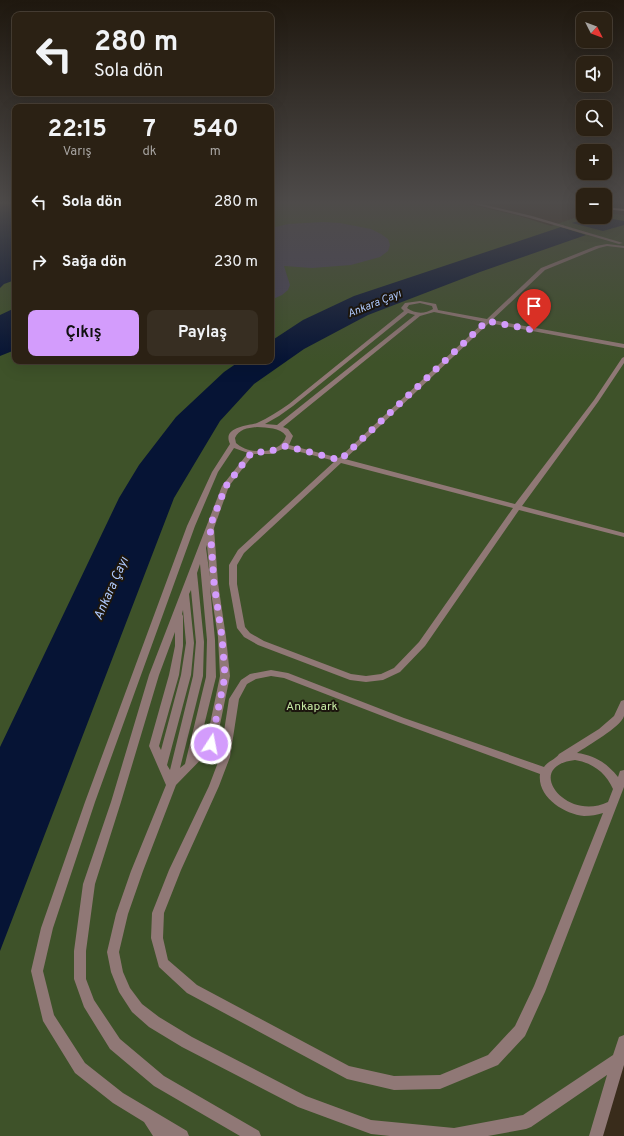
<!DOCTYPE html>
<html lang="tr">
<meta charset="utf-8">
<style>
:root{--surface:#2b2114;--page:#372e22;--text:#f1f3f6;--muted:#a6a3a0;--line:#473e34;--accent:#d39cfc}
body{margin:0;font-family:Overpass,sans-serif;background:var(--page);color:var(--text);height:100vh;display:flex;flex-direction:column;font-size:15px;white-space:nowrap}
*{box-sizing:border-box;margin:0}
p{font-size:13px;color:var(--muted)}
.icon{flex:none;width:22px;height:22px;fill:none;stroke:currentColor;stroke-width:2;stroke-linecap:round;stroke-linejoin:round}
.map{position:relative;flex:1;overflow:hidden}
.side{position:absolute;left:12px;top:104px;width:262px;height:260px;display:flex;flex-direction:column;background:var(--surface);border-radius:8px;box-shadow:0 4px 16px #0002,0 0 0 1px var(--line)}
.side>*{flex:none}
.top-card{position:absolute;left:12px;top:12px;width:262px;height:84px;border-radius:8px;box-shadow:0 4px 16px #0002,0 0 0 1px var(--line);background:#2b2114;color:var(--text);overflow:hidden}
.needle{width:26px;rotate:132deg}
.buttons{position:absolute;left:576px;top:12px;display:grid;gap:8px}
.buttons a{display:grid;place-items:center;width:36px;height:36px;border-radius:8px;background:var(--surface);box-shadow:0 4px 16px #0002,0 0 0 1px var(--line);font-size:20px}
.pin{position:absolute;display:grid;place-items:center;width:34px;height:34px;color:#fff;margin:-41px -17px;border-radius:50% 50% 50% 0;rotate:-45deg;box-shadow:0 0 4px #0007}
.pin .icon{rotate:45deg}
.me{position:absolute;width:44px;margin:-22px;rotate:11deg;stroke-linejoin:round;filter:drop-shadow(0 0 3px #0008)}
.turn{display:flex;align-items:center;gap:14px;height:84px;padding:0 16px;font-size:18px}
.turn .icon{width:52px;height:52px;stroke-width:2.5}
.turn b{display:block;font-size:28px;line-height:34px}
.eta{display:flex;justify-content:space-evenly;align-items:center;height:68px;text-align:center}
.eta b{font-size:24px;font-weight:700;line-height:28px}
.cta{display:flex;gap:8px;margin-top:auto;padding:8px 16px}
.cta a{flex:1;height:46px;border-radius:8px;background:var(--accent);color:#111;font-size:16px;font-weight:700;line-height:46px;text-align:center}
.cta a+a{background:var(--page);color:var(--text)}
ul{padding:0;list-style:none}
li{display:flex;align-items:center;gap:12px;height:60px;padding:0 16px}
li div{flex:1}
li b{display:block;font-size:15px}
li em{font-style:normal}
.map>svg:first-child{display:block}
</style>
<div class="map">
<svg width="624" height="1136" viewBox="0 0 624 1136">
<rect width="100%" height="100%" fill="#392c1b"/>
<path fill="#3e5229" d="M0 203H15V361H271V203H463L516 215 551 226 583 215V217H605V213L624 215V1051L598 1136H0Z"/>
<g fill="#061435">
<path d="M0 203H15V280L4 284 0 288Z"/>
<path d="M590 217H602L624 221V225L603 231 572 223Z"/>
<path d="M561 227 586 235 480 272 368 315 304 349 254 384 220 421 174 498 0 951V747L119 498 139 465 176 417 224 372 240 361H271V341L303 320 354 296Z"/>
<path d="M15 308V350L0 356V315Z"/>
</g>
<path fill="#48455a" d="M323 222 340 223 371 229 381 234 388 239 390 245 388 251 380 257 351 265 312 268 284 266 290 285 288 290 282 295 271 300V228L288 224Z"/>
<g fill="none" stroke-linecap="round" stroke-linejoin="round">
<g fill="#907876" fill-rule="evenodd">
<path d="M469 203H477L532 216 623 243 619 244 530 218Z"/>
<path d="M607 244 624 246V248L607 246 599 248 545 270 492 320 624 344V348L489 323 345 459 515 504 594 400 622 358 624 357V363L598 402 522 506 624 533V537L519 510 425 646 400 672 383 680 366 682 350 680 258 645 244 637 237 628 229 584V565L238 550 335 461 285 448 271 454H254L229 486 214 528 218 583 226 637 230 676 216 744 176 785 143 871 128 914 119 952 123 972 130 988 142 1004 159 1017 192 1037 306 1096 371 1120 454 1128 523 1115 613 1055 619 1037 624 1035V1065L603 1136H589L607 1075 531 1127 526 1129 488 1136H390L371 1134 298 1107 182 1047 149 1027 132 1012 119 992 111 972 107 952 116 914 131 871 166 785 149 746 169 675 175 646V632L159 675 121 802 95 884 86 951V979L94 1000 120 1039 164 1076 259 1131 261 1136H240L154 1086 110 1049 84 1007 74 979V951L83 884 111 802 149 675 222 486 248 453 234 448 218 472 195 526 95 802 53 928 43 971 54 1015 85 1063 123 1093 187 1131 189 1136H153L144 1122 113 1103 75 1073 43 1021 31 971 41 928 85 802 187 526 212 472 230 444C222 427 247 426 257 423 268 418 279 411 289 404L404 311 401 308 405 303 420 301 436 304 438 310 487 319 541 268 596 246ZM420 303 432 306 433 309C425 314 415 314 407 308L409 305ZM434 312 484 322 339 458 289 445 293 436 288 429 283 427 420 316ZM408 313 415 315 277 425 265 424 279 416 293 406ZM257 427C267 428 280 427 286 436 281 455 248 455 236 443L235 438C239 429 248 428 257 427ZM341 463 513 508 419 642 394 668 381 674 366 676 351 674 264 641 250 633 245 627 237 584V565L244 553ZM207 545 210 577 206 548ZM200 564 207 640 206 677 185 764 180 768 203 676 204 642 197 573ZM210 586 218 637 220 676 206 743 198 750 216 677 215 640ZM191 590 196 642 193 676 170 770 167 765 191 675 194 643 189 594ZM183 610 186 643 181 675 161 750 159 746 179 675 183 646V616L182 614Z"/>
<path d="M271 670 288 673 404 718 544 767C548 761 555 760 559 754L599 729 614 716 621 701 624 700C624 705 624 711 624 716 621 727 587 746 577 753 594 755 607 763 618 777L620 771 624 770V787L545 992 525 1036 498 1065 440 1089 394 1090 347 1079 187 993 159 967 151 938 152 913 169 870 209 786 220 757 229 699 241 680 250 674ZM271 676 284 678 398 722 540 774C537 797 564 814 584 816 591 816 597 815 603 813L534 986 515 1026 488 1055 440 1075 394 1076 349 1066 197 985 168 960 163 938 164 913 181 870 219 786 230 757 239 699 247 684 256 679ZM575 760C593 763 606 773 613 789L608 802C566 823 522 766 575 760Z"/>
</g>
<g fill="#f3c1bc" fill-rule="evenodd">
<path d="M570 203 583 204V206Z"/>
<path d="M605 207 624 209V211L605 209Z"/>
</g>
</g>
<linearGradient id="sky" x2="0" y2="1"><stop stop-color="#1f180f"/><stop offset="0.56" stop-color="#4e4b4a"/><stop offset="1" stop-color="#4e4b4a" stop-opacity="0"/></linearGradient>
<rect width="624" height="362" fill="url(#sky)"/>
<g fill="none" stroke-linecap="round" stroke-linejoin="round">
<path stroke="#d39cfc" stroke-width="7" stroke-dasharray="0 12.6" d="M211 744 225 676 222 637 214 583 210 526 226 486 252 452H268L286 446 340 460 487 321 534 330"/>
</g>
<g text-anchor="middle" stroke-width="4" stroke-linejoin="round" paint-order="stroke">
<g font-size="11" font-style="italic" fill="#afc9fd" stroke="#1c160e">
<text transform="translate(374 303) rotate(-22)" y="4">Ankara Çayı</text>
</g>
<g font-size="12" fill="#c5e8a3" stroke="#1c160e">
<text x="312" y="710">Ankapark</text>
</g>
<g font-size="13" font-style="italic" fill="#afc9fd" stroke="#1c160e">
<text transform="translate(110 588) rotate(-66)" y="5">Ankara Çayı</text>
</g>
</g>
</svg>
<div class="buttons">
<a><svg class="needle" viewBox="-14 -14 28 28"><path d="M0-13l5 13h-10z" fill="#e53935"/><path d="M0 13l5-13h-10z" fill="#a6a3a0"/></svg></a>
<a><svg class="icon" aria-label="sound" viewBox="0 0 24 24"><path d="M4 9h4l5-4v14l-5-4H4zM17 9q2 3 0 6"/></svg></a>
<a><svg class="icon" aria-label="search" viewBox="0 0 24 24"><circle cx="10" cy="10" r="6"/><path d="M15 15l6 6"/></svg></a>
<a>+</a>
<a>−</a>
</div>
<div class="pin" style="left:534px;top:330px;background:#d93025"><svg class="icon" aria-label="arrive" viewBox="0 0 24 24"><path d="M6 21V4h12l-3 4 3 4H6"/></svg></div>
<svg class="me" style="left:211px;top:744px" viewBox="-20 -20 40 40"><circle r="17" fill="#d39cfc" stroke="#fff" stroke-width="3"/><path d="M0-11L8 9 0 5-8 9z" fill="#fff"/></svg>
<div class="top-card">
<div class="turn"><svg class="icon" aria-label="left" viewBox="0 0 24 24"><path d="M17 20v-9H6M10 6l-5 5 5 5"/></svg><div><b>280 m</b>Sola dön</div></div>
</div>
<section class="side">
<div class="eta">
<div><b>22:15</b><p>Varış</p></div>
<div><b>7</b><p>dk</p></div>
<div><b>540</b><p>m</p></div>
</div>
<ul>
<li><svg class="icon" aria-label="left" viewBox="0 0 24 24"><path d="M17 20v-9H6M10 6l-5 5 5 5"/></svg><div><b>Sola dön</b></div><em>280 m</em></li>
<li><svg class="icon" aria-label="right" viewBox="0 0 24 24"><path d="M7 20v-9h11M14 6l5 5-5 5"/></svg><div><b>Sağa dön</b></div><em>230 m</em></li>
</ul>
<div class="cta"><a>Çıkış</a><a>Paylaş</a></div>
</section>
</div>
